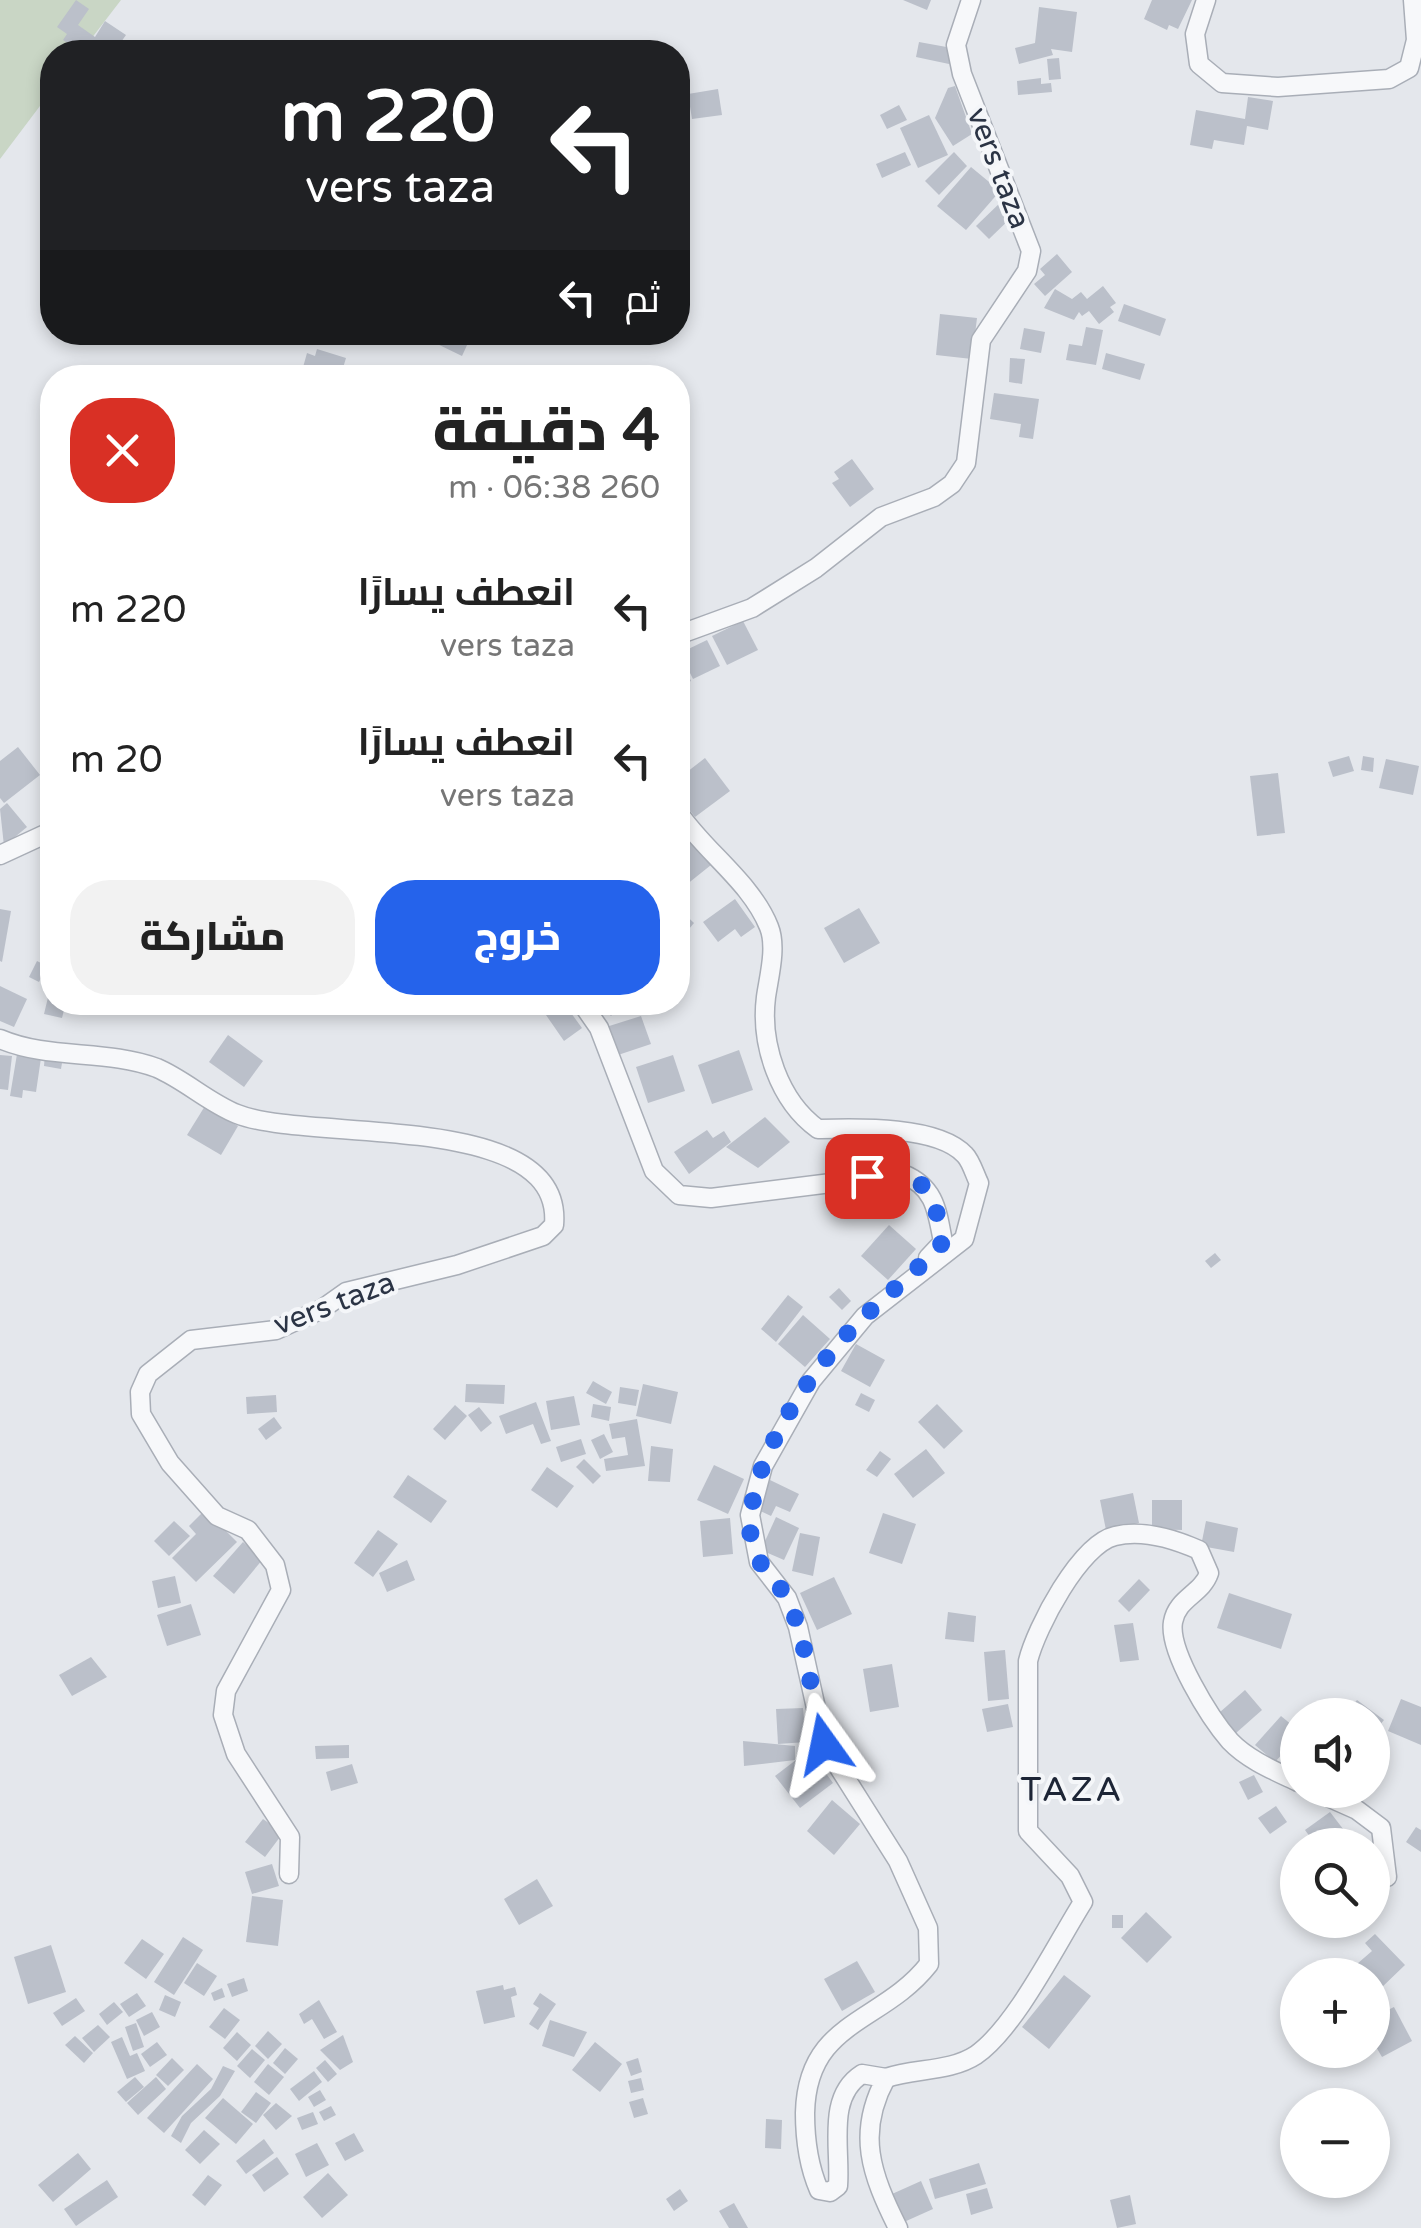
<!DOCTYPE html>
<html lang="ar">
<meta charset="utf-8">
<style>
:root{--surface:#fff;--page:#f2f2f2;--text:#222;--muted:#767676;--accent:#2563eb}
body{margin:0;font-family:"Varela Round",Cairo,sans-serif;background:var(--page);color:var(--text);direction:rtl;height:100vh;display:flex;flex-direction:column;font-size:38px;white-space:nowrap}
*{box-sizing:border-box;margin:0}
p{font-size:32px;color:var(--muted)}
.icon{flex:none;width:55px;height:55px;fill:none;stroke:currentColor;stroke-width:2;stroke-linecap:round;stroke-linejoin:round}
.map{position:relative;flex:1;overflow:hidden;direction:ltr}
.side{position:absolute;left:40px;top:365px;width:650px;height:650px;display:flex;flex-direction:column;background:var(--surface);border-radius:40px;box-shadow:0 5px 15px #0003;direction:rtl}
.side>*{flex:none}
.hud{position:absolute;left:40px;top:40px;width:650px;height:305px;border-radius:40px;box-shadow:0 5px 15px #0003;direction:rtl;background:#202124;color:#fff;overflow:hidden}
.tools{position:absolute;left:1280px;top:1698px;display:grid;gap:20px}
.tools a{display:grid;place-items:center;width:110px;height:110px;border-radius:50%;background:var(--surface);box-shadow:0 5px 15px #0003;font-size:50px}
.pin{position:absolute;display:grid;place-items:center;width:85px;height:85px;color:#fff;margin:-42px;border-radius:20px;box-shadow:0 5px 15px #0006}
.me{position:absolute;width:110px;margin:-55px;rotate:348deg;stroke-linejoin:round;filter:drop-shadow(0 0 8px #0008)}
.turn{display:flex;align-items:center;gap:35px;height:210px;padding:0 30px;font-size:45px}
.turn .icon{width:130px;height:130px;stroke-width:2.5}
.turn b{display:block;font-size:70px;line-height:85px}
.then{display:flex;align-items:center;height:95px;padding:0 30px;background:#0003;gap:20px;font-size:38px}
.round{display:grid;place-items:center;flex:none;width:105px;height:105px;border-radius:40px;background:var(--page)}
.headline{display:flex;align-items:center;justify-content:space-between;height:170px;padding:0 30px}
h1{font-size:60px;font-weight:800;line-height:75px}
.cta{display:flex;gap:20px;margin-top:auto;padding:20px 30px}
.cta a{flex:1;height:115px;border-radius:40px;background:var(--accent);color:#fff;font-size:40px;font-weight:800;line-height:115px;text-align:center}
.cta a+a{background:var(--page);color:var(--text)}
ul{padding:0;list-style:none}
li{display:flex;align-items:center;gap:30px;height:150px;padding:0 30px}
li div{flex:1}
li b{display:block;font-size:38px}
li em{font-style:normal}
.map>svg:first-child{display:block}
</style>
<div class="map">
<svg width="1421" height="2228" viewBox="0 0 1421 2228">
<rect width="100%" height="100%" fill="#e4e7ec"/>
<path fill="#c9d6c5" d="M0 0H121L81 52H52V90L0 159Z"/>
<g fill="#bbc0ca">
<path d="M76 0 89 9 78 25 95 37 105 21 126 35 114 52H81L63 40 67 34 57 27Z"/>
<path d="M903 0H931L927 10Z"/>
<path d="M1152 0H1192L1178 29 1169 25 1167 30 1144 19Z"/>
<path d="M1039 7 1077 12 1072 52 1051 49 1053 55 1019 64 1015 48 1035 43Z"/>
<path d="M595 40 608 41 607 52H593Z"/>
<path d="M919 42 952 48 949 64 916 57Z"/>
<path d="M1059 58 1061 79 1049 80 1047 59Z"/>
<path d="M1041 78V84L1051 83 1052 92 1018 95 1017 81Z"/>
<path d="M955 86 972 134 953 146 935 118 948 88Z"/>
<path d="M718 89 722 115 692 119 688 94Z"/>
<path d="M1248 97 1273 101 1268 130 1247 126 1244 145 1214 140 1212 149 1190 145 1196 110 1245 119Z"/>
<path d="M899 105 907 120 887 129 880 115Z"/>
<path d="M929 115 948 155 918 168 900 128Z"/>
<path d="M905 152 911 165 882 178 876 164Z"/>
<path d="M954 152 967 166 939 195 925 181Z"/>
<path d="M971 167 1000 191 966 230 937 206Z"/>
<path d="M1003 200 1016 213 989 239 976 226Z"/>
<path d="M1057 254 1072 272 1045 296 1034 284 1045 275 1040 269Z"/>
<path d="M1103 286 1116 303 1110 307 1114 312 1099 324 1089 311 1082 316 1079 312 1074 320 1044 308 1055 289 1072 299 1081 292 1087 299Z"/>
<path d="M1124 304 1166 319 1160 336 1118 321Z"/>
<path d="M940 314 977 318 972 359 936 355Z"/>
<path d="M1086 327 1103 330 1096 365 1066 360 1069 344 1082 346Z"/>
<path d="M1024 328 1045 332 1041 353 1020 349Z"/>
<path d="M433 332H473L462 356 429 340Z"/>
<path d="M317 349 346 358 340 378H300L307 353 315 356Z"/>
<path d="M1106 353 1145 364 1140 380 1102 369Z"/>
<path d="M1010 358 1025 359 1022 384 1009 382Z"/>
<path d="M143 367 180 376V378H140Z"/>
<path d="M994 393 1039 399 1033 439 1019 437 1021 424 990 419Z"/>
<path d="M852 459 874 489 850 507 832 483 839 479 834 472Z"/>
<path d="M743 621 758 650 727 665 712 636Z"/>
<path d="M707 640 720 666 693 679 680 653Z"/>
<path d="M678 654 691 681 678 687Z"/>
<path d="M18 747 40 775 4 803 0 798V761Z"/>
<path d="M1349 756 1354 771 1333 777 1328 762Z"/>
<path d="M1363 756 1374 758 1373 772 1361 770Z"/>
<path d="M705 758 730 791 695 817 678 795V779Z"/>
<path d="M1386 759 1419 766 1413 795 1379 788Z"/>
<path d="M1278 773 1285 833 1257 836 1250 776Z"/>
<path d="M7 803 27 827 4 846 0 809Z"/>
<path d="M680 826 711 865 681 889 678 885Z"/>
<path d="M735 899 755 927 741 937 735 929 718 942 703 922Z"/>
<path d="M678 908 694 923 678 942Z"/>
<path d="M859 908 880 943 844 963 824 928Z"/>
<path d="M0 909 11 911 2 962 0 961Z"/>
<path d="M37 961 47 966 39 982 29 977Z"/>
<path d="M51 985 52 1002H66L62 1018 44 1014Z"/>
<path d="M0 986 27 999 14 1027 0 1021Z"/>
<path d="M537 1002H563L582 1028 564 1041Z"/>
<path d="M597 1002H624L611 1016Z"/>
<path d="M641 1016 651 1044 615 1056 606 1027Z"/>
<path d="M228 1035 263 1061 244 1087 209 1062Z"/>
<path d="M739 1050 753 1090 712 1104 698 1065Z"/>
<path d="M17 1054 41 1058 36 1092 23 1090 22 1098 10 1096Z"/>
<path d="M45 1054 63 1057 61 1069 44 1066Z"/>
<path d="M0 1055 12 1056 8 1090 0 1089Z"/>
<path d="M673 1055 685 1091 648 1103 636 1067Z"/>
<path d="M205 1106 238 1126 221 1155 187 1135Z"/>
<path d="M765 1117 790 1142 758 1168 726 1147Z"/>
<path d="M707 1130 713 1138 724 1131 731 1142 689 1174 674 1152Z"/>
<path d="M889 1225 916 1249 888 1280 861 1256Z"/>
<path d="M1215 1253 1221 1260 1211 1268 1205 1261Z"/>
<path d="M839 1288 851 1301 842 1310 829 1297Z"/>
<path d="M788 1295 803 1307 776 1342 761 1329Z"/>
<path d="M803 1315 830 1339 805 1367 778 1344Z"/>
<path d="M856 1344 885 1360 870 1387 841 1371Z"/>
<path d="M593 1381 612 1392 606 1404 586 1393Z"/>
<path d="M466 1384 505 1385 504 1404 465 1402Z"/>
<path d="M643 1384 678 1392 671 1424 636 1416Z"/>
<path d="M620 1387 639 1390 636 1406 618 1403Z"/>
<path d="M861 1393 875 1400 869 1412 855 1405Z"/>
<path d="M276 1395 277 1412 247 1414 246 1397Z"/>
<path d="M574 1396 580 1425 551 1430 546 1401Z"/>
<path d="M536 1402 551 1441 541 1444 533 1424 506 1434 499 1416Z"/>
<path d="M593 1404 611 1407 609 1421 591 1417Z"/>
<path d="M937 1404 963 1431 944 1449 918 1422Z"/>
<path d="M455 1405 467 1416 445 1440 433 1429Z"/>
<path d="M479 1407 492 1423 481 1432 468 1415Z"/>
<path d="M274 1417 282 1428 266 1440 258 1429Z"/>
<path d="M637 1419 645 1466 606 1471 604 1459 628 1455 625 1437 612 1439 609 1424Z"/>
<path d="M604 1434 613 1452 600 1459 591 1440Z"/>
<path d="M581 1439 586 1454 561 1462 556 1447Z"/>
<path d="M651 1446 673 1449 670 1482 648 1481Z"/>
<path d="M926 1449 945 1473 913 1498 894 1474Z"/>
<path d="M880 1451 891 1459 877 1477 866 1470Z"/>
<path d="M584 1459 601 1476 593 1484 576 1467Z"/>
<path d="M714 1465 744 1479 728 1514 697 1500Z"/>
<path d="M547 1467 574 1486 557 1508 531 1490Z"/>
<path d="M408 1475 447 1501 431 1523 393 1497Z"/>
<path d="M770 1480 799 1494 790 1512 776 1506 771 1516 756 1509Z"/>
<path d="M1133 1493 1139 1523 1106 1530 1100 1500Z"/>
<path d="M1152 1500H1182V1530L1152 1529Z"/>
<path d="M205 1510 237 1542 196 1582 172 1558 196 1534 189 1526Z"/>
<path d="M883 1513 916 1524 902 1564 869 1553Z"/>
<path d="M776 1517 799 1528 784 1560 761 1550Z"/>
<path d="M730 1518 733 1554 703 1557 700 1521Z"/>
<path d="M174 1521 190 1536 169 1556 154 1541Z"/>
<path d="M1206 1521 1238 1528 1234 1552 1201 1546Z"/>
<path d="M378 1530 398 1544 373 1577 354 1563Z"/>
<path d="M800 1533 820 1537 813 1576 792 1571Z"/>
<path d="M243 1542 263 1559 234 1594 213 1576Z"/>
<path d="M407 1560 415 1580 387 1592 379 1573Z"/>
<path d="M175 1576 181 1603 158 1608 152 1581Z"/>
<path d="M834 1577 852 1614 817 1630 800 1593Z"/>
<path d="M1139 1579 1150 1590 1129 1612 1118 1601Z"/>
<path d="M1229 1593 1292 1614 1281 1649 1217 1628Z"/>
<path d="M191 1604 201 1635 167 1646 157 1615Z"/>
<path d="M948 1612 976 1616 974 1642 945 1639Z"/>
<path d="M1133 1623 1139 1660 1120 1662 1114 1625Z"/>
<path d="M1005 1650 1009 1699 988 1701 984 1652Z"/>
<path d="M91 1657 107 1677 72 1696 59 1675Z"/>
<path d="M892 1664 899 1707 870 1712 863 1669Z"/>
<path d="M1245 1690 1262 1710 1236 1733 1219 1713Z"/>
<path d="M1401 1699 1421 1707V1745L1388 1731Z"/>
<path d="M1357 1700 1384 1720 1372 1734V1715H1345Z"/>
<path d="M1008 1704 1013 1727 987 1732 982 1709Z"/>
<path d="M803 1708 806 1742 778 1744 776 1709Z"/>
<path d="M1281 1716 1298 1730V1737L1275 1762 1255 1745Z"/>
<path d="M743 1741 795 1746V1760L744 1766Z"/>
<path d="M349 1745V1758L316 1759 315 1746Z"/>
<path d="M809 1750 833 1783 800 1808 775 1776Z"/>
<path d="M352 1764 358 1783 331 1791 326 1772Z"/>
<path d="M1254 1775 1263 1792 1248 1800 1239 1782Z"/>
<path d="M832 1800 860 1824 834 1855 807 1831Z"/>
<path d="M1276 1806 1287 1822 1270 1834 1258 1818Z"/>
<path d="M1330 1812 1350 1838 1341 1845H1316L1305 1830Z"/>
<path d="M263 1819 283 1833 265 1857 245 1842Z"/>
<path d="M1416 1827 1421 1830V1852L1406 1842Z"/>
<path d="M272 1864 279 1886 252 1894 245 1872Z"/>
<path d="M537 1879 553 1906 519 1925 504 1899Z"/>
<path d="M252 1896 283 1900 278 1946 246 1942Z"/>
<path d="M1146 1912 1172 1937 1147 1963 1121 1938Z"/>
<rect x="1112" y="1915" width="11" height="13"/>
<path d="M1344 1920H1356L1351 1933 1340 1929Z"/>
<path d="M1375 1934 1405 1965 1380 1989 1372 1975 1357 1964 1372 1951 1365 1943Z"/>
<path d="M183 1937 203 1950 174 1995 154 1982Z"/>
<path d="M142 1939 164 1954 146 1979 124 1963Z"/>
<path d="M51 1945 66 1992 28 2004 14 1957Z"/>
<path d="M857 1961 875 1992 842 2011 824 1979Z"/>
<path d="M197 1963 217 1976 204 1996 184 1983Z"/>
<path d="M1064 1975 1091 1996 1049 2049 1022 2027Z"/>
<path d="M244 1978 248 1991 232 1997 227 1984Z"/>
<path d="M503 1985 504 1990 515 1987 517 1995 511 1997 515 2017 484 2024 476 1991Z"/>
<path d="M222 1988 225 1997 214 2001 211 1993Z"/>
<path d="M137 1993 146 2006 129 2017 120 2004Z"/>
<path d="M540 1993 556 2004 538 2030 529 2024 539 2008 533 2004Z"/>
<path d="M165 1995 181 2002 175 2017 159 2010Z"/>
<path d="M76 1998 85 2011 62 2026 53 2013Z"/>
<path d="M319 2000 337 2032 324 2039 312 2019 304 2024 299 2014Z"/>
<path d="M114 2002 123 2012 107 2025 99 2014Z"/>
<path d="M1394 2007 1412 2041 1382 2057 1372 2040V2018Z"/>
<path d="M224 2008 240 2020 225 2039 209 2027Z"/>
<path d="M152 2012 160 2027 144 2036 136 2020Z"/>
<path d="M550 2020 587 2032 574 2057 542 2046Z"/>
<path d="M136 2023 144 2047 133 2051 125 2027Z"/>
<path d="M98 2025 110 2037 94 2052 82 2038Z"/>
<path d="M268 2031 282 2044 268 2059 255 2046Z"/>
<path d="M237 2032 251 2045 237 2061 223 2048Z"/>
<path d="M343 2035 353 2062 340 2070 320 2050Z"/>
<path d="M75 2036 93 2053 84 2063 65 2045Z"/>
<path d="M122 2037 130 2056 137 2053 145 2071 127 2079 111 2042Z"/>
<path d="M157 2042 167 2055 150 2067 141 2054Z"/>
<path d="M595 2042 622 2064 600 2092 572 2070Z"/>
<path d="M285 2048 298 2059 285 2074 273 2063Z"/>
<path d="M252 2049 265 2060 250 2078 237 2066Z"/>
<path d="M172 2058 184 2070 168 2086 156 2075Z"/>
<path d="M638 2058 642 2072 631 2076 626 2062Z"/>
<path d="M325 2060 337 2074 328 2082 316 2068Z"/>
<path d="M197 2064 213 2079 164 2133 147 2118Z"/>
<path d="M268 2064 284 2077 269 2095 254 2082Z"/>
<path d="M223 2066 235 2071 220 2096 191 2123 181 2143 171 2136 182 2116 211 2089Z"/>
<path d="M314 2071 322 2082 299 2101 290 2089Z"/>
<path d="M135 2077 144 2087 126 2102 117 2092Z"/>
<path d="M156 2077 166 2089 138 2115 127 2103Z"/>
<path d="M641 2078 644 2090 631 2093 628 2081Z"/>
<path d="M320 2090 326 2100 314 2107 308 2097Z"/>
<path d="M256 2092 271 2103 256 2123 241 2112Z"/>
<path d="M223 2098 253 2124 236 2144 205 2118Z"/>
<path d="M643 2098 648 2114 634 2118 629 2102Z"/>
<path d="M276 2103 292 2116 276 2130 263 2115Z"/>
<path d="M331 2106 336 2115 324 2121 319 2112Z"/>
<path d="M313 2112 318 2124 302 2130 297 2118Z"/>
<path d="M766 2119 782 2120 781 2149 765 2148Z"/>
<path d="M204 2130 220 2144 200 2164 185 2150Z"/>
<path d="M354 2133 364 2151 345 2161 335 2143Z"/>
<path d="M264 2139 274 2153 246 2174 236 2161Z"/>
<path d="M317 2143 329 2165 306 2177 295 2154Z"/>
<path d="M78 2153 91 2169 53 2202 38 2185Z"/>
<path d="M277 2157 289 2174 264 2192 252 2175Z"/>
<path d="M979 2163 986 2184 935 2199 929 2179Z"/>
<path d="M328 2173 348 2195 322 2218 303 2197Z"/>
<path d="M208 2175 222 2185 205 2206 192 2195Z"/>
<path d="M107 2180 118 2197 76 2226 64 2209Z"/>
<path d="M921 2181 933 2209 904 2222 892 2194Z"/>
<path d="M987 2188 993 2208 971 2215 966 2194Z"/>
<path d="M680 2189 688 2201 674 2211 666 2199Z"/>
<path d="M1130 2195 1136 2224 1117 2228 1110 2200Z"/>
<path d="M734 2203 748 2228H729L719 2211Z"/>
</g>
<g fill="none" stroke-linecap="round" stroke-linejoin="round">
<defs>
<g id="minor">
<path d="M1206 0 1195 34 1199 64 1222 83 1278 87 1389 79 1409 68 1416 40 1413 0"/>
<path d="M678 635 752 608 816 568 881 517 934 497 952 484 966 463 981 340 1027 271 1031 251 962 74 956 45 971 0"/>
<path d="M678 812C705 852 751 882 769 927 777 947 769 976 766 997 760 1044 779 1101 818 1129 855 1128 938 1125 965 1155 971 1161 975 1175 979 1183L964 1239 865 1316 811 1381 763 1466 750 1515 759 1562 787 1598 798 1627 824 1744 898 1861 928 1928 929 1964C882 2024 807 2020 805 2113 805 2138 809 2167 819 2190L830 2192 838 2186C841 2148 826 2097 862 2074L886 2078C856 2133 871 2174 898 2228"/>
<path d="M0 855 52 831"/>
<path d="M581 1002 599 1028 654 1171 679 1195 711 1198 903 1174C935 1187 937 1210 943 1242L928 1258"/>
<path d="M0 1039C49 1060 106 1049 157 1068 185 1080 209 1103 237 1114 309 1143 564 1109 554 1225L543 1236 457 1265 346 1292 322 1309 276 1330 191 1340 148 1374 140 1392 141 1414 170 1463 217 1516 248 1530 275 1565 281 1590 226 1691 223 1715 236 1754 290 1837 289 1874"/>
<path d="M1312 1790 1357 1810 1381 1828 1387 1877"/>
<path d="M886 2078C915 2068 950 2072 976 2055 1016 2027 1057 1943 1083 1902L1070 1876 1028 1831V1661C1036 1628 1080 1544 1115 1536 1143 1529 1174 1539 1199 1550L1209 1573C1202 1594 1177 1598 1173 1622 1168 1651 1210 1718 1230 1741 1248 1760 1275 1771 1298 1782"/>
</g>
</defs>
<use href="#minor" stroke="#a9aeb7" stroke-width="21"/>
<use href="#minor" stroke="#f7f8fa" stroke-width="18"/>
</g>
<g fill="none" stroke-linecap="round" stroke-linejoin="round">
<path stroke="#2563eb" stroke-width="18" stroke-dasharray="0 32.4" d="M824 1744C809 1696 810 1644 786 1597 775 1577 754 1563 751 1540 742 1467 814 1363 866 1315 892 1290 919 1269 943 1242 932 1185 927 1173 867 1176"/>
</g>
<g text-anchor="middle" stroke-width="8" stroke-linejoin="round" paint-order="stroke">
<g font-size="30" fill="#2b3445" stroke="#f4f6f9">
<text transform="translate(999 168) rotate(69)" y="10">vers taza</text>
<text transform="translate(334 1303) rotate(-21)" y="10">vers taza</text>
</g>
<g font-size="35" letter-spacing="2.5" fill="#1d2536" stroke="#f4f6f9">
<text x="1072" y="1801">TAZA</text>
</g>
</g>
</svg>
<div class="tools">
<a><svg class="icon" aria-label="sound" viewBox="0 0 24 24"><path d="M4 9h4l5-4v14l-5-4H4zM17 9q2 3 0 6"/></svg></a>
<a><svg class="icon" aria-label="search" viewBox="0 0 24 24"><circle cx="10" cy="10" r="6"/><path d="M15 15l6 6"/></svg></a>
<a>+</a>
<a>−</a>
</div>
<div class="pin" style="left:867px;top:1176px;background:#d93025"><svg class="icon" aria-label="arrive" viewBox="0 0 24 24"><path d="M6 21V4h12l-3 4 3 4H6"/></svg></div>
<svg class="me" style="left:824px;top:1744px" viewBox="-20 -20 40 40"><path d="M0-17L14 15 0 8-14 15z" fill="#2563eb" stroke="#fff" stroke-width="4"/></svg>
<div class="hud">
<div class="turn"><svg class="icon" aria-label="left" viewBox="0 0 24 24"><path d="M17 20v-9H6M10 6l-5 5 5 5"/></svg><div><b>220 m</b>vers taza</div></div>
<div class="then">ثم<svg class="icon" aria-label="left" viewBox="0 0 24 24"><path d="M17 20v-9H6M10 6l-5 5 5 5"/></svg></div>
</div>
<section class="side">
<div class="headline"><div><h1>4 دقيقة</h1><p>260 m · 06:38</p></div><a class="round" style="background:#d93025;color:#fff"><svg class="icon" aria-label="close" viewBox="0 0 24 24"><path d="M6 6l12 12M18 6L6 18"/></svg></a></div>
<ul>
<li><svg class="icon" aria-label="left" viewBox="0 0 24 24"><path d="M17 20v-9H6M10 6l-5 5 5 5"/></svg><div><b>انعطف يسارًا</b><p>vers taza</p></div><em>220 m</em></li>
<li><svg class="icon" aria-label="left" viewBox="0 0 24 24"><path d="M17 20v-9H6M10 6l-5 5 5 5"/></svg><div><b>انعطف يسارًا</b><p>vers taza</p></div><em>20 m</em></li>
</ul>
<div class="cta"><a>خروج</a><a>مشاركة</a></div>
</section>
</div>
